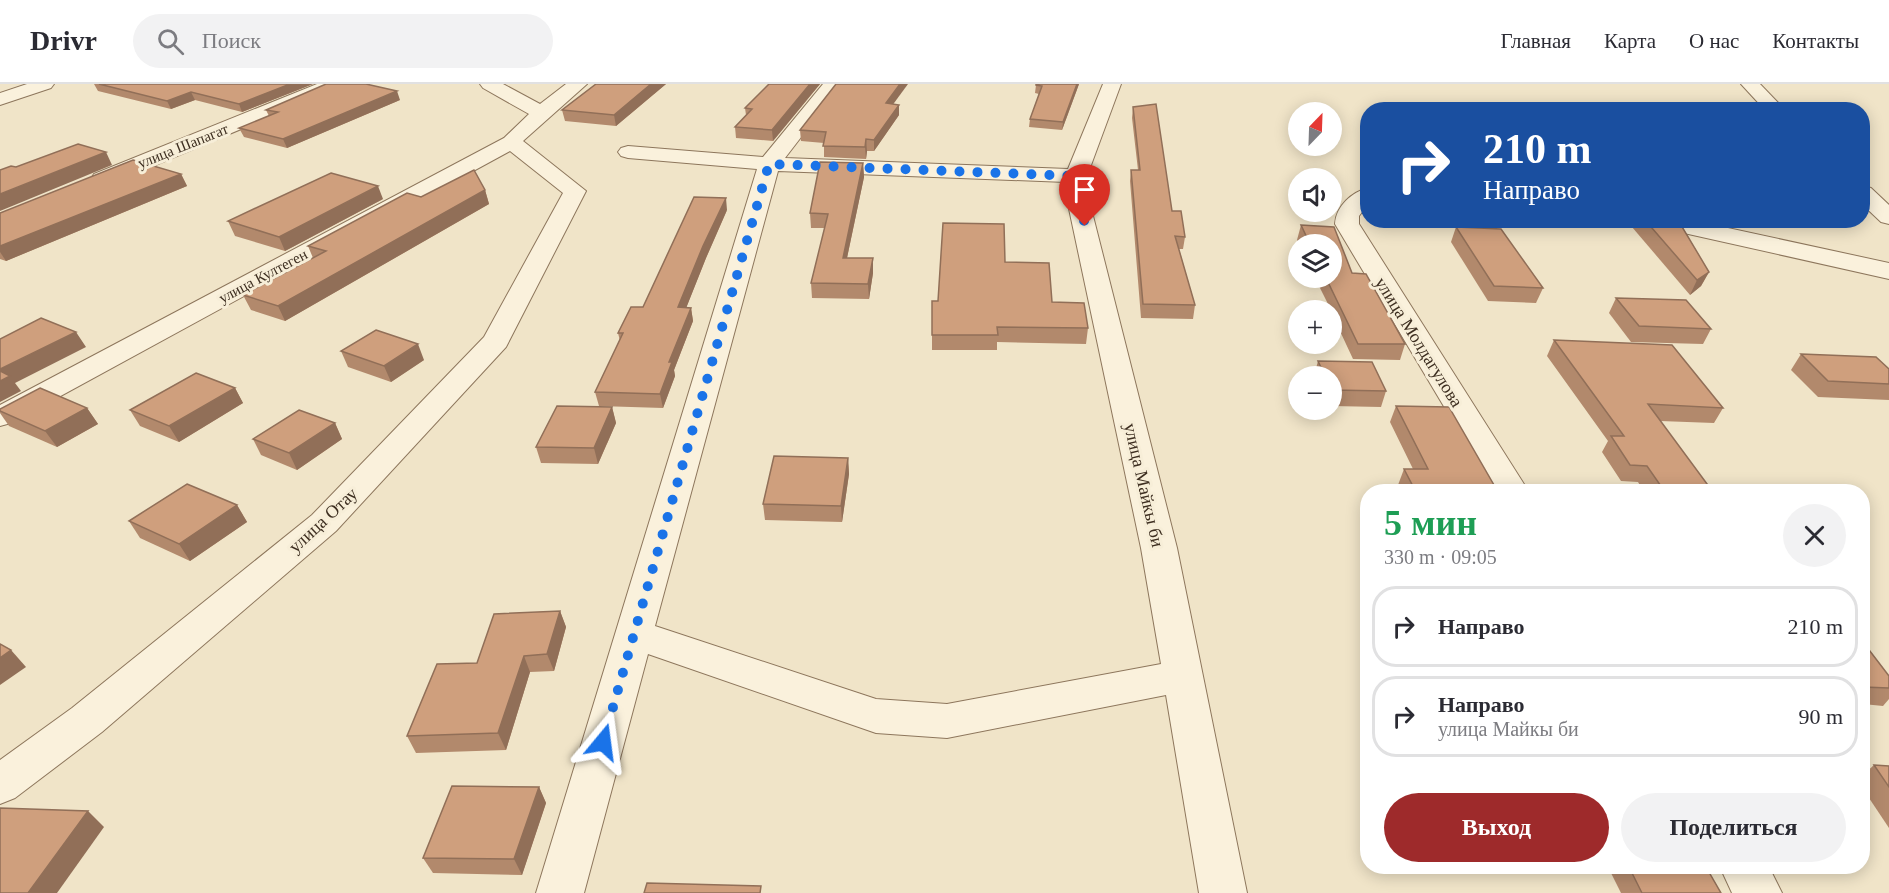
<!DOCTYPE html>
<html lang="ru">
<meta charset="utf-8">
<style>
:root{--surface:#fff;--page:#f2f2f3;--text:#2b2b33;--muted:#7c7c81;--line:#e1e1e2;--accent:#9e2a2b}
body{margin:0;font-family:Georgia,serif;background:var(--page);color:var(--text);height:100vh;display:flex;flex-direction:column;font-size:22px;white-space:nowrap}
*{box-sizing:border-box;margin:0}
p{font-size:20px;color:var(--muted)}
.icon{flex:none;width:33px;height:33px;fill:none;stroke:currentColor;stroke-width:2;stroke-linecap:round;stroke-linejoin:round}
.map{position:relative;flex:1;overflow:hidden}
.sheet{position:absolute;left:1360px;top:400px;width:510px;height:390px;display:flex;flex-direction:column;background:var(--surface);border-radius:24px;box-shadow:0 3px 15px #0003}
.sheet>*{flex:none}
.top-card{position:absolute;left:1360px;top:18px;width:510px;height:126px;border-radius:24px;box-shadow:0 3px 15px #0003;background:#1a4fa0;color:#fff;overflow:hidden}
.needle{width:39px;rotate:23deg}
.fabs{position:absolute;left:1288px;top:18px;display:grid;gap:12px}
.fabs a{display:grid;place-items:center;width:54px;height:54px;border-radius:50%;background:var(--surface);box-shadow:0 3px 15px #0003;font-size:30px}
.pin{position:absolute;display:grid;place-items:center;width:51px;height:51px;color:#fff;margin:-62px -26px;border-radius:50% 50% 50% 0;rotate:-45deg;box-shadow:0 0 6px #0007}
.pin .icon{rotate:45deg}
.me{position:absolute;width:66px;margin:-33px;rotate:16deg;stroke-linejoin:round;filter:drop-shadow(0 0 4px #0008)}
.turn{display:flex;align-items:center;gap:21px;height:126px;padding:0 24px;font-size:27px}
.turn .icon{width:78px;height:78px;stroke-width:2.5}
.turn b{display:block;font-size:42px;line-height:51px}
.round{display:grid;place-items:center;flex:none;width:63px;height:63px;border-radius:32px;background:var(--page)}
.head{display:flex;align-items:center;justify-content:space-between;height:102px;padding:0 24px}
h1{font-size:36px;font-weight:600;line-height:45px;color:#1e9e55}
.action{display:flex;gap:12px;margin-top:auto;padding:12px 24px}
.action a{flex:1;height:69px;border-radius:36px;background:var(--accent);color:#fff;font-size:24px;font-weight:600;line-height:69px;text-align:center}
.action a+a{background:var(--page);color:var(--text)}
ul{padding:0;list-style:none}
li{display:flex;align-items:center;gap:18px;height:81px;margin:0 12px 9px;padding:0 12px;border:3px solid var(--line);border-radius:24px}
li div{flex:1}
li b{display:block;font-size:22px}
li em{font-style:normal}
header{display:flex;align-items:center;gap:36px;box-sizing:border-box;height:84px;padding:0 30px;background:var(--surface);border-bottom:2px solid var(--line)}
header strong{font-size:28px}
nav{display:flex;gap:33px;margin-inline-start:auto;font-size:21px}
.search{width:420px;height:54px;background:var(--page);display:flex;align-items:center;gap:15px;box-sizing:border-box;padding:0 21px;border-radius:33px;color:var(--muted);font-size:22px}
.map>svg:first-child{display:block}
</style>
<header>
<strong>Drivr</strong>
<div class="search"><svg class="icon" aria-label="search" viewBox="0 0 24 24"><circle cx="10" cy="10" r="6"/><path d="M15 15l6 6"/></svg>Поиск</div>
<nav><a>Главная</a><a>Карта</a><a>О нас</a><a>Контакты</a></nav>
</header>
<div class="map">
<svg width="1889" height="809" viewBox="0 0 1889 809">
<rect width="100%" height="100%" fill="#f0e4c8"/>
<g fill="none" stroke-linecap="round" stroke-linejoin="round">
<defs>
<g id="minor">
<path d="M27 0H54L51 4 0 21V9Z"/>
<path d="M317 0H342L339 4 110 100 102 102 94 100 91 95 94 90Z"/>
<path d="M480 0H503L540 20 566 0H587L523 57 586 107 506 263 336 447 102 648 15 714 0 720V676L72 624 312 431 484 253 563 109 510 67 11 339 0 342V321L504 54 529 30 483 4Z"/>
<path d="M823 0H842L785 74 1068 85 1103 0H1121L1087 92 1090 120 1177 464 1247 809H1199L1166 611 947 654 876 649 648 570 584 809H536L757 85 628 74 621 72 618 68 621 64 628 62 763 73ZM778 87 1066 98 1068 120 1141 464 1161 580 947 620 876 615 655 542Z"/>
<path d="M1741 0H1760L1785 26H1765Z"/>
<path d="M1863 102 1871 104 1889 121V140L1881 138 1863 121Z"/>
<path d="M1368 104V120L1359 132V140L1529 408H1495L1335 140C1336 122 1352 108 1368 104Z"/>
<path d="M1646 136H1691L1889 179V195L1657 143 1649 141Z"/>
<path d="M1720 783H1769L1782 809H1732Z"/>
</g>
</defs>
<use href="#minor" stroke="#8d765c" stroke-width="2"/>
<use href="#minor" fill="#faf1dc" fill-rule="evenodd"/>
</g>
<g fill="#b2896c">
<path d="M94 0H313L242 28 195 16 171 25 98 7Z"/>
<path d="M596 0H666L616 42 565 37 562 26Z"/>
<path d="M769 0H820L773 57 736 54 735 43 746 31 745 24Z"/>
<path d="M1079 0 1062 46 1029 43 1030 35 1039 10 1035 9 1036 1Z"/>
<path d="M400 16 287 64 244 53 239 44 269 32 266 26Z"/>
<path d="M893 20 899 21V31L874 67H867L866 75 824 73V59L801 57 800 46Z"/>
<path d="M1133 23 1172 127 1185 153 1183 165H1179L1195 221 1193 235 1141 234 1130 97 1131 86H1138L1132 34Z"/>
<path d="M863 79 864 93 847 174 873 189 869 215 812 214 811 199 825 144H811L810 129Z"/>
<path d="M181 90 187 102 6 177 0 175V129Z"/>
<path d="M485 106 489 120 285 237 251 226 243 211 313 174 308 162 421 113Z"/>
<path d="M383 115 285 167 235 152 228 137Z"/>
<path d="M727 126 706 174 686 224H691L693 237 674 286 675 292 663 324 599 322 595 308 620 257 618 249 643 223Z"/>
<path d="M1626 136H1678L1709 188 1701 202 1690 211Z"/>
<path d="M1301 141 1334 143 1352 189 1366 190 1405 260 1400 276 1353 275 1332 230V226H1331L1315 194H1332V160H1300L1297 156Z"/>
<path d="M1456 143 1543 204 1536 219 1488 217 1451 158Z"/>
<path d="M1005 178 1052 218 1088 244 1086 260 997 258V266H932V217H938Z"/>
<path d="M1616 214 1711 245 1703 260 1631 258 1609 229Z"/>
<path d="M1554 256 1723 324 1714 339 1660 337 1713 408H1644L1638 398 1621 397 1602 368 1608 357 1547 272Z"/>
<path d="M341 267 424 276 391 298 348 283Z"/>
<path d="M1801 270 1889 285V316L1818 313 1791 286Z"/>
<path d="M1318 277 1386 307 1381 323 1332 322V292H1314Z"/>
<path d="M235 304 243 319 179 358 140 342 130 326Z"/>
<path d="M1396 322 1498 408H1402L1398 401 1404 385H1413L1390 338Z"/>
<path d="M612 323 616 339 598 380 541 379 536 363Z"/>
<path d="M87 324 98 340 57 363 9 342 0 329V325Z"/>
<path d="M335 339 342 355 297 386 261 371 253 355Z"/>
<path d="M848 374 849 390 842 438 765 436 763 420Z"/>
<path d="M237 421 247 438 190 477 140 454 129 437Z"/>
<path d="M560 527 566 543 554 587 530 588 506 666 416 669 407 652 477 579Z"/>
<path d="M1863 558 1889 592V615L1883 622 1863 620Z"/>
<path d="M1874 681 1889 682V744L1863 705V691Z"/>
<path d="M539 703 546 719 522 791 433 789 423 774Z"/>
<path d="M1608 783H1706L1721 809H1621Z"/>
</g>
<g fill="#916f58">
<path d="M290 0H313L242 28 239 20Z"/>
<path d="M651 0H666L616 42 614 31Z"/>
<path d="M810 0H820L773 57 772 46Z"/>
<path d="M900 0H908L886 30V19Z"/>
<path d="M1077 0H1079L1062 46 1063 38Z"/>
<path d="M397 7 400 16 287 64 283 55Z"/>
<path d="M191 8 195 16 171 25 167 17Z"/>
<path d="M899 21V31L874 67V56Z"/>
<path d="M866 55 867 67 866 75 865 63Z"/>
<path d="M106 68 112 81 0 127V110Z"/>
<path d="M863 79 864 93 844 188 843 174Z"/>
<path d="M181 90 187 102 6 177 0 168V162Z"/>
<path d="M378 102 383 115 285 167 279 153Z"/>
<path d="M485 106 489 120 285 237 278 222Z"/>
<path d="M726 114 727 126 706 174 681 237 678 223 703 162Z"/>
<path d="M873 174V189L869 215 868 200Z"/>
<path d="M1709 188 1701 202 1690 211 1697 196Z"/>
<path d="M691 224 693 237 674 286 675 292 663 324 660 310 669 278Z"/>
<path d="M76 248 86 263 15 299 21 307 0 318V285Z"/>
<path d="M418 260 424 276 391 298 384 282Z"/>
<path d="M235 304 243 319 179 358 169 342Z"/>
<path d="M612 323 616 339 598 380 594 364Z"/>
<path d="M87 324 98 340 57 363 45 347Z"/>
<path d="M335 339 342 355 297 386 289 369Z"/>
<path d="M848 374 849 390 842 438 841 422Z"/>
<path d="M237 421 247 438 190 477 179 460Z"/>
<path d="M560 527 566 543 554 587 547 570Z"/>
<path d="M11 566 26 583 0 601V574Z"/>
<path d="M524 572 530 588 506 666 498 649Z"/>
<path d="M539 703 546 719 522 791 514 775Z"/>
<path d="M88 727 104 743 57 809H28Z"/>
</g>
<g fill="#cf9f7d" stroke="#916f58" stroke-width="1.5">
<path d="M99 0H290L239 20 191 8 167 17Z"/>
<path d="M326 0H366L397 7 283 55 239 44 278 28 266 26Z"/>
<path d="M596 0H651L614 31 562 26Z"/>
<path d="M769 0H810L772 46 735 43 752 25 745 24Z"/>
<path d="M836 0H900L886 19 899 21 874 56 866 55 865 63 823 62 826 48 800 46Z"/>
<path d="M1036 0H1077L1063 38 1030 35 1042 2 1036 1Z"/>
<path d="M1156 20 1172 127H1181L1185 153 1175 152 1195 221 1143 220 1131 86H1140L1133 23Z"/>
<path d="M78 60 106 68 0 110V86L11 82 16 83Z"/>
<path d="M133 76 181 90 0 162V129Z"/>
<path d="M820 78 863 79 843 174H873L868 200 811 199 828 130 810 129Z"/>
<path d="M474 86 485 106 278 222 243 211 326 167 308 162 407 109 421 113Z"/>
<path d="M331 89 378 102 279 153 228 137Z"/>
<path d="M694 113 726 114 703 162 678 223 691 224 669 278H672L660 310 595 308 623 249H618L631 223H643Z"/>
<path d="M1645 136H1678L1709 188 1697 196Z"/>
<path d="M943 139 1004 140 1005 178 1049 179 1052 218 1084 219 1088 244 997 243 998 251H932V217H938Z"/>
<path d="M1301 141 1334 143 1352 189 1366 190 1405 260H1358L1326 194H1332V160H1310Z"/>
<path d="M1456 143 1501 145 1543 204 1494 202Z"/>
<path d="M1616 214 1686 216 1711 245 1639 242Z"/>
<path d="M41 234 76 248 0 285V255Z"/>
<path d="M376 246 418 260 384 282 341 267Z"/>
<path d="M1554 256 1672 261 1723 324 1648 320 1713 408H1665L1647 382 1630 381 1611 352H1624Z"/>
<path d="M1801 270 1876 273 1889 285V300L1828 297Z"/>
<path d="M1318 277 1372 278 1386 307 1332 306V292H1325Z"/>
<path d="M0 287 10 292 0 297Z"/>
<path d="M196 289 235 304 169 342 130 326Z"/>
<path d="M40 304 87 324 45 347 0 327V325Z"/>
<path d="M557 322 612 323 594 364 536 363Z"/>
<path d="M1396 322 1449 323 1498 408H1416L1404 385H1428Z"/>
<path d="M299 326 335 339 289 369 253 355Z"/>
<path d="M774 372 848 374 841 422 763 420Z"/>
<path d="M187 400 237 421 179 460 129 437Z"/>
<path d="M560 527 547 570 524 572 498 649 407 652 437 580 477 579 494 530Z"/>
<path d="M1863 558 1889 592V604L1863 603Z"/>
<path d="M0 560 11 566 0 574Z"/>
<path d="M1874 681 1889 682V703Z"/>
<path d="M452 702 539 703 514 775 423 774Z"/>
<path d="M0 724 88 727 28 809H0Z"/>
<path d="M1629 783H1706L1721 809H1642Z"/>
<path d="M647 799 761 802 760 809H644Z"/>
</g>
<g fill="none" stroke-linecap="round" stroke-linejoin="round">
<path stroke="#1a73e8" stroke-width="10" stroke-dasharray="0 18" d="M603 658 769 80 1076 92 1085 142"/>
</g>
<g text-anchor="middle" stroke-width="6" stroke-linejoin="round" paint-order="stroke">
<g font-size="15" fill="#3d2e20" stroke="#f7eed8">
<text transform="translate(183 62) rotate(-22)" y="5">улица Шапагат</text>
<text transform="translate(263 192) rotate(-28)" y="5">улица Култеген</text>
</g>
<g font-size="18" fill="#3d2e20" stroke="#f7eed8">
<text transform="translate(1419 258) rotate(58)" y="6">улица Молдагулова</text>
<text transform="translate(1144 401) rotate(77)" y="6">улица Майкы би</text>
<text transform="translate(323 436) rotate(-43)" y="6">улица Отау</text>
</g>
</g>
</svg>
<div class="fabs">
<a><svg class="needle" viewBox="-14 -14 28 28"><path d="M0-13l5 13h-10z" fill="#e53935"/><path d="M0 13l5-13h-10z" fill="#7c7c81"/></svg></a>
<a><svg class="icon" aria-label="sound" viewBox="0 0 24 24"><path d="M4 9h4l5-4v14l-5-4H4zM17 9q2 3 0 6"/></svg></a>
<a><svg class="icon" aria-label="layers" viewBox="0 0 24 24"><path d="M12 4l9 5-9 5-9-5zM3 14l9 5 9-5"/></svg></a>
<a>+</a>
<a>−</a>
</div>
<div class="pin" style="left:1085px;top:142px;background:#d93025"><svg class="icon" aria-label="arrive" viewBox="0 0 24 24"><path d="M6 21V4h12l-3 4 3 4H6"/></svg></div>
<svg class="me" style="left:603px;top:658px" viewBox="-20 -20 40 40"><path d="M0-17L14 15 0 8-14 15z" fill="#1a73e8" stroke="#fff" stroke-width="4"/></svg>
<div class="top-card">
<div class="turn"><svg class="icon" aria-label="right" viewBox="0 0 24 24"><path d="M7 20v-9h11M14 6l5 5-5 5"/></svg><div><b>210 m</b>Направо</div></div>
</div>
<section class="sheet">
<div class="head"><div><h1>5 мин</h1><p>330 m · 09:05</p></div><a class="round"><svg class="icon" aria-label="close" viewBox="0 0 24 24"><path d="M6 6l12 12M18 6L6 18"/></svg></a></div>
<ul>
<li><svg class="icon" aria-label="right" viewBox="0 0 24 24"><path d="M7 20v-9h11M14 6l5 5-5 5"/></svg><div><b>Направо</b></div><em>210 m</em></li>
<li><svg class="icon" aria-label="right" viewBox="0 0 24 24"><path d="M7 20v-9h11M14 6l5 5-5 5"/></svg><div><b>Направо</b><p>улица Майкы би</p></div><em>90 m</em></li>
</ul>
<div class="action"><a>Выход</a><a>Поделиться</a></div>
</section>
</div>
